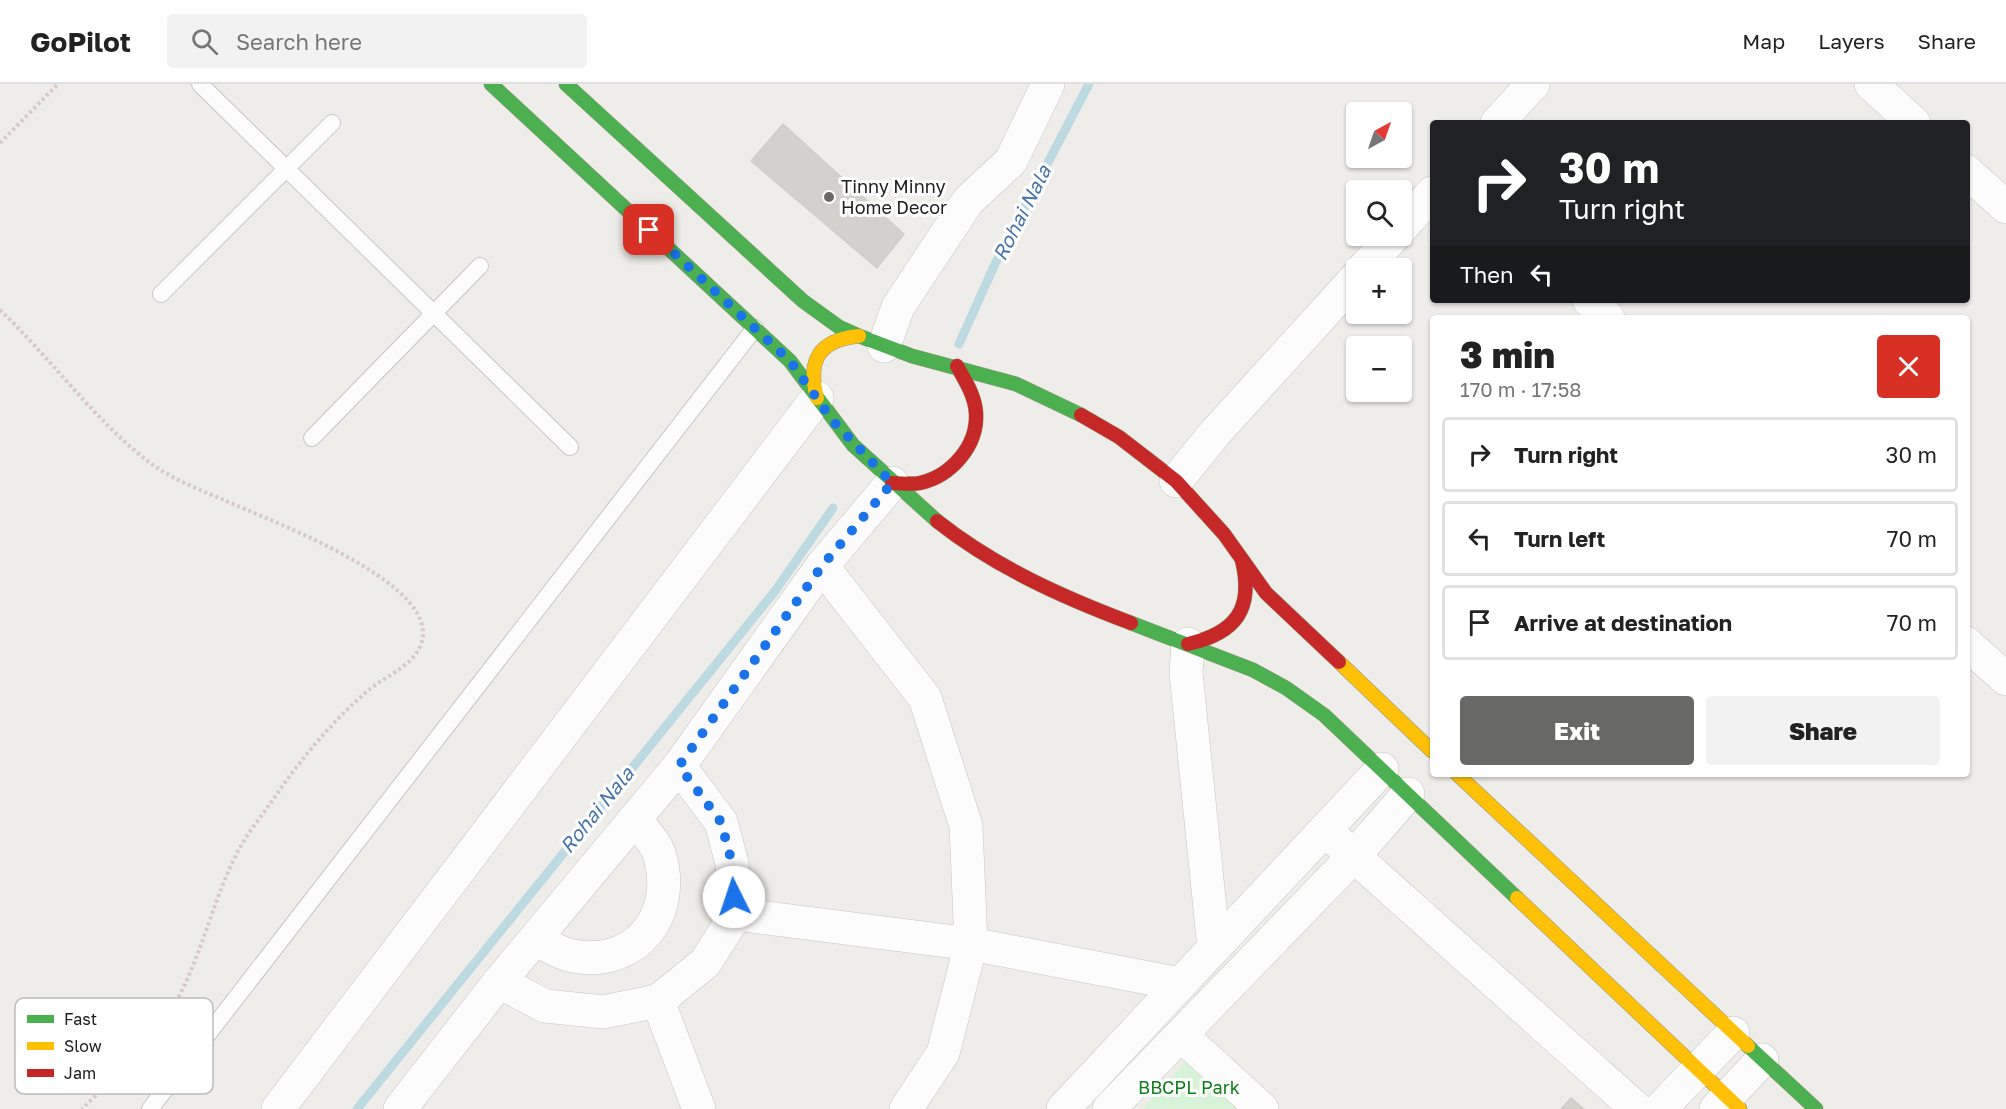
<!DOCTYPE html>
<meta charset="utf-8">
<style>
:root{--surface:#fff;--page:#f2f2f2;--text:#222;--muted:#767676;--line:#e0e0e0;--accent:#686866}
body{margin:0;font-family:"Golos Text",sans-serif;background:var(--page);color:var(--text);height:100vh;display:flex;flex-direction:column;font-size:22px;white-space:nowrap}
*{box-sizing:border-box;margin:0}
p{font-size:20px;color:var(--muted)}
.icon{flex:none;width:33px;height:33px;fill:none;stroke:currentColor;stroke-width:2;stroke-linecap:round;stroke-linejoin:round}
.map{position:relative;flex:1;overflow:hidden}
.drawer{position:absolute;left:1430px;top:231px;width:540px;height:462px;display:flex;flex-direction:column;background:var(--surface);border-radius:6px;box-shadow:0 2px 4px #0004}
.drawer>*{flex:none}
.top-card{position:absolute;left:1430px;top:36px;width:540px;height:183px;border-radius:6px;box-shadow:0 2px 4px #0004;background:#202124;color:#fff;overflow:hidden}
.needle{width:39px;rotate:40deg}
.tools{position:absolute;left:1346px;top:18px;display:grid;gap:12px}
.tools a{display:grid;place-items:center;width:66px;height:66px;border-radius:6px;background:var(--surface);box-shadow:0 2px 4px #0004;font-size:30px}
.pin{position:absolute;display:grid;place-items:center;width:51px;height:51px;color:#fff;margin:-26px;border-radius:12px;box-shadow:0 3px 9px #0006}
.me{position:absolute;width:66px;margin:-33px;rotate:356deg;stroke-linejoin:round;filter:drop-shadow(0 0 4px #0008)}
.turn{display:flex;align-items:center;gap:21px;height:126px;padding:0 30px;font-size:27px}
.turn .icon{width:78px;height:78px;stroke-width:2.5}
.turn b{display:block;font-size:42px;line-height:51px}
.then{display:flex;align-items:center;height:57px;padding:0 30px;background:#0003;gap:12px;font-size:22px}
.round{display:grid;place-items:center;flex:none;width:63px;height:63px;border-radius:6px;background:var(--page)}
.headline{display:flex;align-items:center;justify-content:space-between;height:102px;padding:0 30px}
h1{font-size:36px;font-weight:800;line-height:45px}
.primary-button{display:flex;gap:12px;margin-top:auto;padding:12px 30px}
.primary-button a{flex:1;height:69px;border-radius:6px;background:var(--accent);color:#fff;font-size:24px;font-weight:800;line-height:69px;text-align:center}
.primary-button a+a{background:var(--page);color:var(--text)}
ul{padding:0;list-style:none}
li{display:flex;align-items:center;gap:18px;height:75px;margin:0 12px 9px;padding:0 18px;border:3px solid var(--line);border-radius:6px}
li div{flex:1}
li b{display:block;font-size:22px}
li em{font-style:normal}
header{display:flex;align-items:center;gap:36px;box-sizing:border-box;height:84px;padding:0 30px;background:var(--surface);border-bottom:2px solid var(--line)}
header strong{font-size:28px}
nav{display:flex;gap:33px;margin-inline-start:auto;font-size:21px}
.search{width:420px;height:54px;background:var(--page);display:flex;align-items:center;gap:15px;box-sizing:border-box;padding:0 21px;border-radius:6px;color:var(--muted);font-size:22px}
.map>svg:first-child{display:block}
</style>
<header>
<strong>GoPilot</strong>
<div class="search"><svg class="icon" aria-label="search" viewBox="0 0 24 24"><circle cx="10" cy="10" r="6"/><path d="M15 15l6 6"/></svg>Search here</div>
<nav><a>Map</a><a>Layers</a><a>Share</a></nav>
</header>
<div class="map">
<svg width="2006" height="1025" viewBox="0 0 2006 1025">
<rect width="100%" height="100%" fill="#efede9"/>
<path fill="#d8f4d8" d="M1185 978 1193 979 1243 1025H1142Z"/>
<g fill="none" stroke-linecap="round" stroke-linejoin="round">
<g stroke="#bdd9e1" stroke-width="9">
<path d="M959 260 995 180 1089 0"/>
<path d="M357 1025 775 507 833 424"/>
</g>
</g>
<g fill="#d3d1ce" stroke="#d2ceca" stroke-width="1.5">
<path d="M783 40 904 150 877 184 751 77Z"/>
<path d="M1571 1014 1584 1025H1561Z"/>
</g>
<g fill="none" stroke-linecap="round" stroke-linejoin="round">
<defs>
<g id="lane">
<path d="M200 0 570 363"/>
<path d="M161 210 332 39"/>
<path d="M312 354 480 182"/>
<path d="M150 1025 755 244"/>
</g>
<g id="street">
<path d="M1871 0 1914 39"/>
<path d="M1497 39 1533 0"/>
<path d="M1966 87 2006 123"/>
<path d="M1401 144 1432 109"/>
<path d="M1364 184 1394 152"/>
<path d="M1589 216 1608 234"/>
<path d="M884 262 898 223 968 117 1011 77 1048 0"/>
<path d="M1176 397 1215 349 1356 194"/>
<path d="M822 482 925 614 966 742 971 860 943 969 906 1025"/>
<path d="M1966 559 2006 595"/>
<path d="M1188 560 1186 589 1214 864"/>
<path d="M1337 757 1637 1025"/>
<path d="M736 830 971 860 1180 900"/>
<path d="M535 855C547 861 560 870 573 872 638 884 678 829 659 769 655 757 642 745 635 735"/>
<path d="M499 898 545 922 603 928 658 917 705 879 736 830 732 779 721 738 679 682"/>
<path d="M658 917 699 1025"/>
<path d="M1181 951 1262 1025"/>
<path d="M278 1025 817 314"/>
<path d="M400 1025 499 898 679 682 822 482 892 399"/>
<path d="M1063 1025 1382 685"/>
<path d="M1109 1025 1354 772 1408 710"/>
<path d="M1660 1025 1733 949"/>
<path d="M1716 1025 1762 976"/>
</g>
<g id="fast">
<path d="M491 0 790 277 853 361 937 437"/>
<path d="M566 0 803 217 839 243 859 252 912 272 1016 300 1081 331"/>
<path d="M1131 539 1253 586 1286 604 1324 631 1517 814"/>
<path d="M1748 962 1816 1025"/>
</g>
<g id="slow">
<path d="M817 314C807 276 819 256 859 252"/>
<path d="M1339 578 1432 667"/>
<path d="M1457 690 1748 962"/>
<path d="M1517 814 1740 1025"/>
</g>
<g id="jam">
<path d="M1081 331 1119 353 1176 397 1224 450 1266 509 1339 578"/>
<path d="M892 399C901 399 911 401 920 399 951 392 978 362 976 329 975 312 965 296 957 282"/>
<path d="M937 437C995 483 1062 513 1131 539"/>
<path d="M1188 560C1236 549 1254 525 1242 476"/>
</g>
</defs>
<use href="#lane" stroke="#c7c6c5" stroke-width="18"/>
<use href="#street" stroke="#c7c6c5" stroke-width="34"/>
<use href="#fast" stroke="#969881" stroke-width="15"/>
<use href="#slow" stroke="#969881" stroke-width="15"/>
<use href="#jam" stroke="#969881" stroke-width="15"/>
<g stroke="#d7cac8" stroke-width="4" stroke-dasharray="3 3" stroke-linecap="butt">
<path d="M0 59 58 0"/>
<path d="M0 226C50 273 98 341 153 381 174 396 200 406 224 416 268 436 424 493 423 549 423 578 388 590 370 605 333 636 299 677 272 717 260 734 246 751 237 769 210 822 200 882 167 933 145 967 111 996 82 1025"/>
</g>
<use href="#lane" stroke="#fdfcfc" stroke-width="16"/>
<use href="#street" stroke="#fdfcfc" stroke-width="33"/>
<use href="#fast" stroke="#4caf50" stroke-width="14"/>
<use href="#slow" stroke="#ffc107" stroke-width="14"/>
<use href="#jam" stroke="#c62828" stroke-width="14"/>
</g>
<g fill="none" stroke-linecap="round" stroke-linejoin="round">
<path stroke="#1a73e8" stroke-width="10" stroke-dasharray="0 18" d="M649 146 790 277 833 337 892 399 822 482 679 682 721 738 732 779 734 813"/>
</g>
<circle fill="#686866" stroke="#fff" stroke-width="2" cx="829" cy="113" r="6"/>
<g text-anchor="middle" stroke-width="6" stroke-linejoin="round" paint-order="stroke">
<g font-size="18" fill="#202020" stroke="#fff" text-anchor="start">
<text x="841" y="109">Tinny Minny<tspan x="841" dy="21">Home Decor</tspan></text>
</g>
<g font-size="18" fill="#0e7f1a" stroke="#fff">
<text x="1189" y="1010">BBCPL Park</text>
</g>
<g font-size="20" font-style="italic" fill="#4a77a7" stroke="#fff">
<text transform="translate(1022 129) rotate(-63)" y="7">Rohai Nala</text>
<text transform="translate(597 726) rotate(-51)" y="7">Rohai Nala</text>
</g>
</g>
<rect x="15" y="914" width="198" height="96" rx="9" fill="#fff" stroke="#bcbcbc" stroke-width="1.5"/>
<rect x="27" y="931" width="27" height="8" fill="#4caf50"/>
<rect x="27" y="958" width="27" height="8" fill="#ffc107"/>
<rect x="27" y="985" width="27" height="8" fill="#c62828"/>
<g font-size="16" fill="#202020">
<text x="64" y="941">Fast</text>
<text x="64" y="968">Slow</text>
<text x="64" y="995">Jam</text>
</g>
</svg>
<div class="tools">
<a><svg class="needle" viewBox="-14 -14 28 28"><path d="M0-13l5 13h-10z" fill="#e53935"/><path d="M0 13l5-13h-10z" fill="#767676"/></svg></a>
<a><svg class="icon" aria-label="search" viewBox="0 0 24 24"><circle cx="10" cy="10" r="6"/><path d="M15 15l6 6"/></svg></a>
<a>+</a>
<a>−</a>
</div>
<div class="pin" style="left:649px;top:146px;background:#d93025"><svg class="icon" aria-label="arrive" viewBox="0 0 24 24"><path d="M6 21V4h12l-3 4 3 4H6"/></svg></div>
<svg class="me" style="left:734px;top:813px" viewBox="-20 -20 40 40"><circle r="19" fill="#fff"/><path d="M0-13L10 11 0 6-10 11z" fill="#1a73e8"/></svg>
<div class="top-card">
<div class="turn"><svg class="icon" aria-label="right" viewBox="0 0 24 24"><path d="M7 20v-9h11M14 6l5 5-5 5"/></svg><div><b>30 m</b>Turn right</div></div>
<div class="then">Then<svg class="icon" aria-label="left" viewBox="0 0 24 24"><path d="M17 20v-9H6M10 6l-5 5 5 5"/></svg></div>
</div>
<section class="drawer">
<div class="headline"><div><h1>3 min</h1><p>170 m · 17:58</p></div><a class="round" style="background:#d93025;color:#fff"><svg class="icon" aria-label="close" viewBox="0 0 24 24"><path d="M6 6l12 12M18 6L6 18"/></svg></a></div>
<ul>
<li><svg class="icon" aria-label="right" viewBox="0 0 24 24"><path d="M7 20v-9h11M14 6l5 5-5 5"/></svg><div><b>Turn right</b></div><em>30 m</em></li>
<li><svg class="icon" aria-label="left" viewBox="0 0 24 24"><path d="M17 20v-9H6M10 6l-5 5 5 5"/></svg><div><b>Turn left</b></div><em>70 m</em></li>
<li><svg class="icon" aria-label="arrive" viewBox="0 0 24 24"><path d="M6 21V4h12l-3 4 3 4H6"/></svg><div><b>Arrive at destination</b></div><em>70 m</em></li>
</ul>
<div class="primary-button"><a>Exit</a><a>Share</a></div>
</section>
</div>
